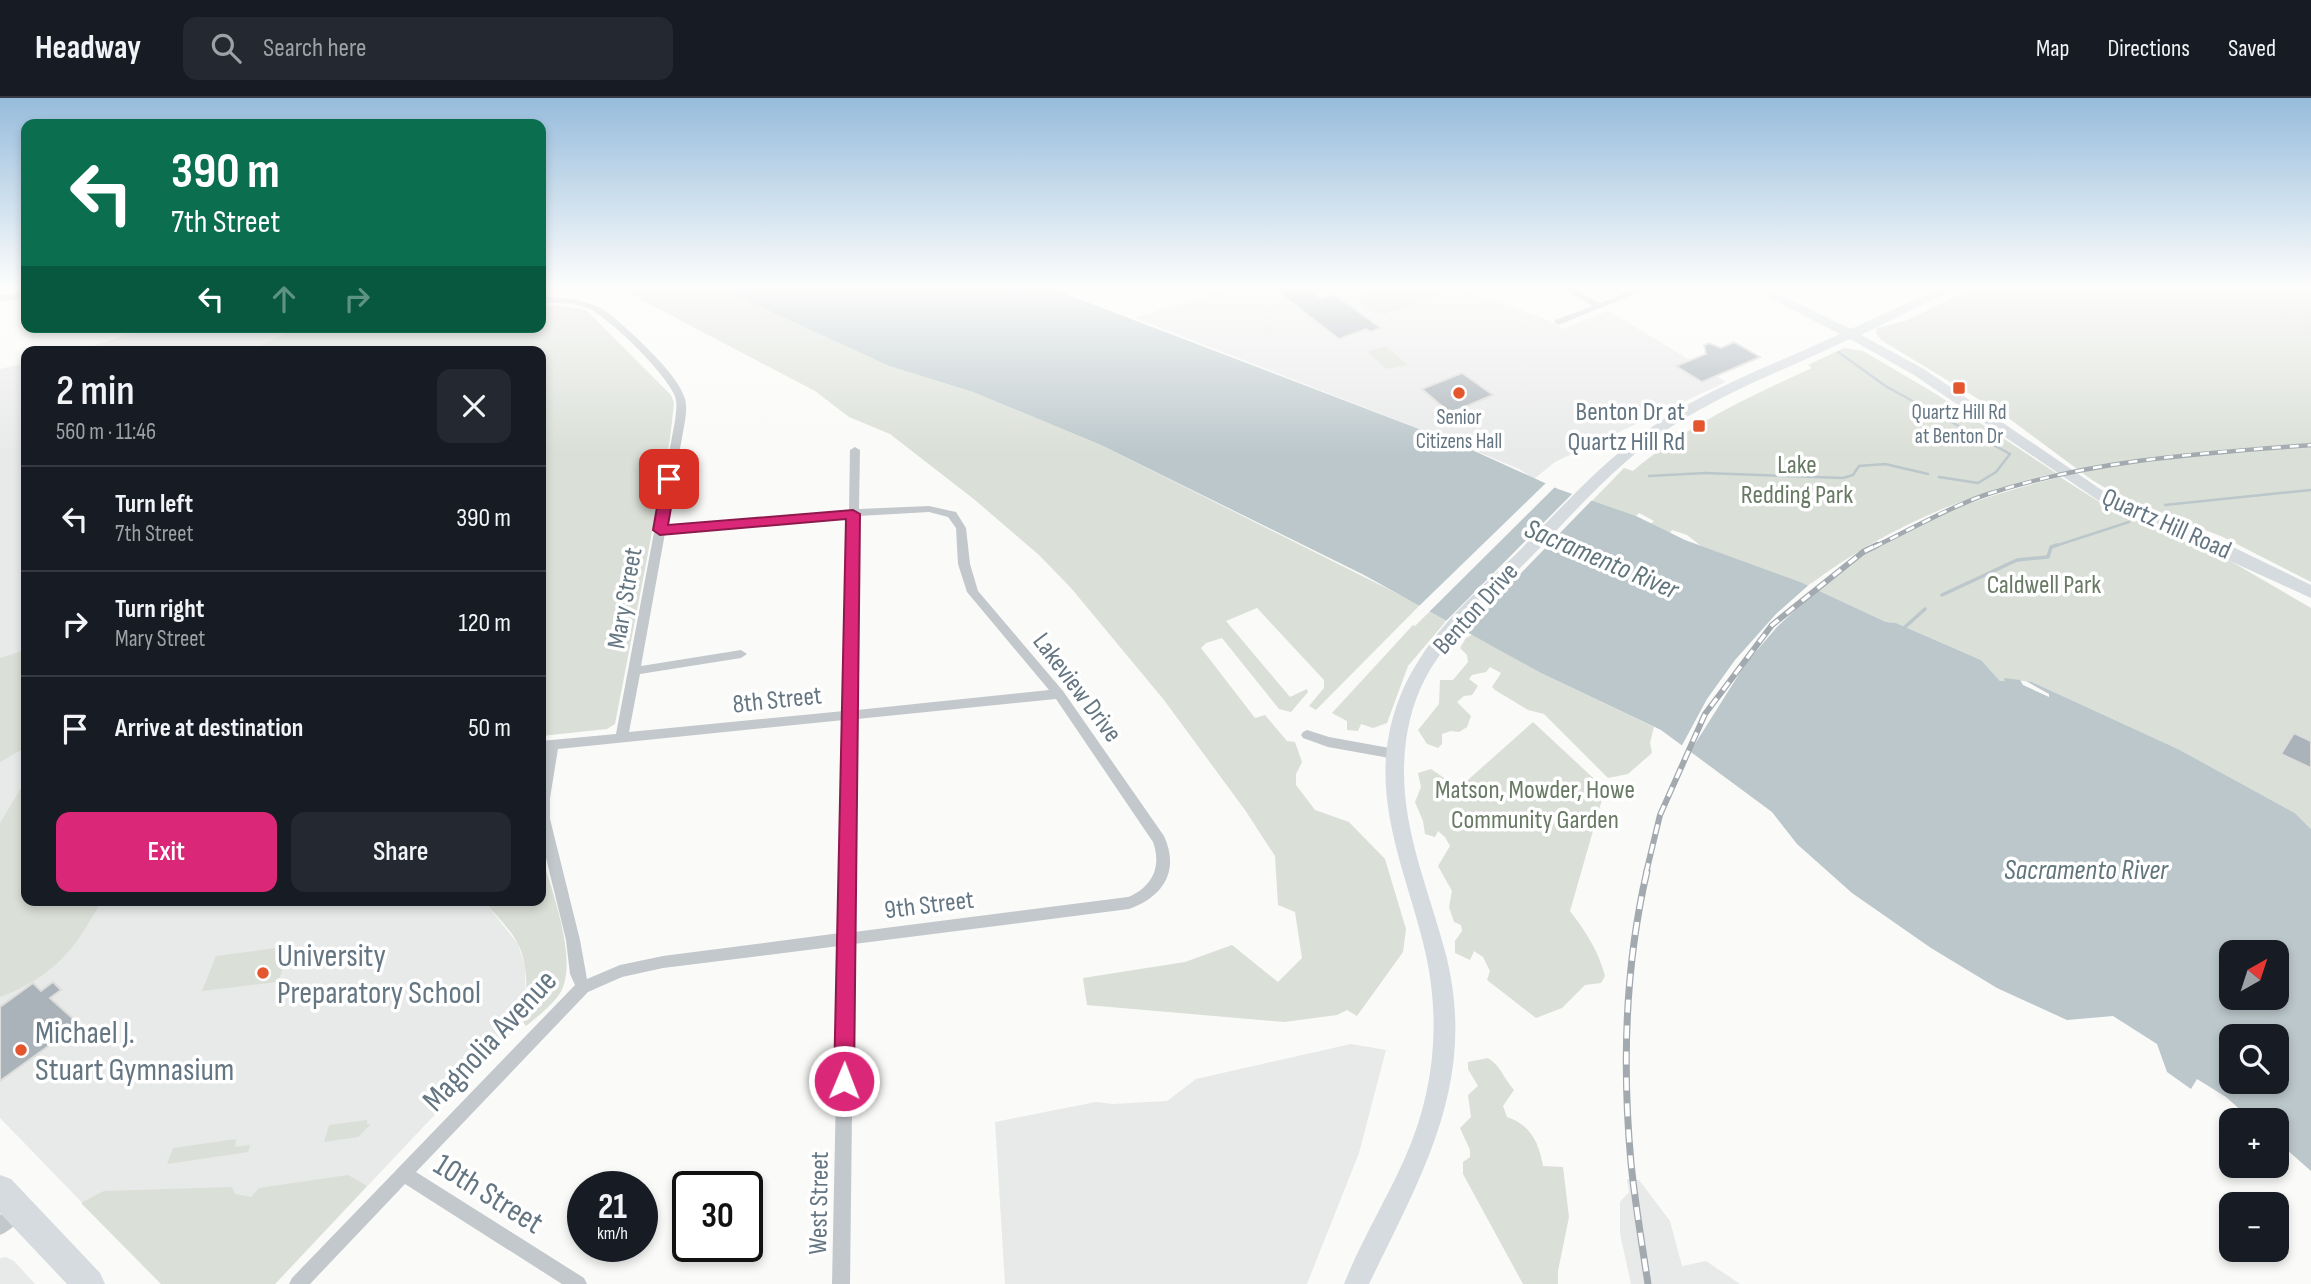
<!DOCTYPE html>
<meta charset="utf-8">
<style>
:root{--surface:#171b24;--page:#242831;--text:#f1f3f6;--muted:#9ea1a6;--line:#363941;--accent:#db2777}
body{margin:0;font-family:"Sofia Sans Condensed",sans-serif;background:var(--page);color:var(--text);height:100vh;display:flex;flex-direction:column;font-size:26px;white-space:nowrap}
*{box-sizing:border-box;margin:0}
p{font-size:23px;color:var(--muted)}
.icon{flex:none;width:38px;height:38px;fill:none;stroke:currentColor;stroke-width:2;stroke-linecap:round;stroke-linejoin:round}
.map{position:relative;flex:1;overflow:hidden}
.panel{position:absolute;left:21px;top:248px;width:525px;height:560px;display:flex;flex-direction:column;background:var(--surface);border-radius:14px;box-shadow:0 4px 10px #0003}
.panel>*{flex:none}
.hud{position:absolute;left:21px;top:21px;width:525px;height:214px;border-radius:14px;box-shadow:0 4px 10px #0003;background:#0b6e4f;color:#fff;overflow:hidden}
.needle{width:46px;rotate:39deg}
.fabs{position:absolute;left:2219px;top:842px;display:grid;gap:14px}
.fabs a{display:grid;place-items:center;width:70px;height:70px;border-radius:14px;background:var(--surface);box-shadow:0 4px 10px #0003;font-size:35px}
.speed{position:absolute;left:567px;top:1073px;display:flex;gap:14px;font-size:35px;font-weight:700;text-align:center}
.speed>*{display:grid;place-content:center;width:91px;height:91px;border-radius:50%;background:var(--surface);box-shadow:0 4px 10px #0003;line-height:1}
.speed small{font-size:18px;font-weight:400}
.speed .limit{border:4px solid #111;border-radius:10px;background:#fff;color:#111}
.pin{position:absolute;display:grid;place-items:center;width:60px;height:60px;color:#fff;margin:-30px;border-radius:14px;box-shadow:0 4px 10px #0006}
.me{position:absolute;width:77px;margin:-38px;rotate:1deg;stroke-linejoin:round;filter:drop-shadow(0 0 5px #0008)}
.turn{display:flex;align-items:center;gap:24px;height:147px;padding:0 35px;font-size:32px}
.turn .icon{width:91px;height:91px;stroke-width:2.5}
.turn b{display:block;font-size:49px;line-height:60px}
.lanes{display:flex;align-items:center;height:66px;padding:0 35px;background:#0003;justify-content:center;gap:35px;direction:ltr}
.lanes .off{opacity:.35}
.round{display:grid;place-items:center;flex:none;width:74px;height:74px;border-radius:14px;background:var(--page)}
.overview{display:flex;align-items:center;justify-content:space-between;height:119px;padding:0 35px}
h1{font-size:42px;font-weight:600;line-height:52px}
.cta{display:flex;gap:14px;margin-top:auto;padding:14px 35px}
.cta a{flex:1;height:80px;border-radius:14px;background:var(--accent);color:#fff;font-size:28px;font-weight:600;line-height:80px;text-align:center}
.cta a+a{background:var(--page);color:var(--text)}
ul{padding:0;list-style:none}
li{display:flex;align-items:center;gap:21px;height:105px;padding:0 35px;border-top:2px solid var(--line)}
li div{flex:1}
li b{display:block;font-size:26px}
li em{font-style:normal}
header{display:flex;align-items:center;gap:42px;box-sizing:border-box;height:98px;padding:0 35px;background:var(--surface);border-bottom:2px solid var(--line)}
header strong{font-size:33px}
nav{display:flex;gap:38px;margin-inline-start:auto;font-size:24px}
.search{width:490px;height:63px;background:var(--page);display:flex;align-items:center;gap:18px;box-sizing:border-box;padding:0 24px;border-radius:14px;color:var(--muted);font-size:26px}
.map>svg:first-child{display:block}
</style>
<header>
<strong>Headway</strong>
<div class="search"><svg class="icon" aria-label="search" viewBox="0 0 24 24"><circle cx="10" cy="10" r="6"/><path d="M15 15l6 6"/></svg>Search here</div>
<nav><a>Map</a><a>Directions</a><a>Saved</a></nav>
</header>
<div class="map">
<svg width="2311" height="1186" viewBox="0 0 2311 1186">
<rect width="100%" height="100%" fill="#fafaf8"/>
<g fill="#e8e9e9">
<path d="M1227 190H1459L1546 221 1563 231 1609 213 1726 284 1555 364 1534 381 1519 371 1461 347 1135 220Z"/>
<path d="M151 229H299L257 249 259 254H75Z"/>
<path d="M26 265V803H484L518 846 525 868 526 920 275 1186H161L0 1020V271Z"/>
<path d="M1351 946 1386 952 1359 1055 1307 1186H1005L995 1024 1096 1004 1113 1006 1167 1003 1196 981Z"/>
<path d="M1627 1081 1639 1082 1670 1123 1682 1168 1706 1163 1740 1186H1631L1620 1136V1104L1629 1094Z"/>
<path d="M6 1159 14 1163 35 1186H0V1160Z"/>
</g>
<g fill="#dadfd7">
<path d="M619 190H719L889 268 973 294 1101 347 1420 507 1316 612 1309 608 1324 590V582L1257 510 1226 523 1290 599 1307 591 1308 594 1291 614 1279 611 1222 540 1206 545 1201 550 1255 620 1265 617 1287 643 1295 644 1302 664 1296 676V687L1315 712 1349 724 1385 761 1406 831 1403 854 1357 918 1347 912 1337 917 1284 924 1087 907 1083 880 1185 864 1232 847 1278 884 1302 860 1295 814 1278 807 1275 758 1245 712 1164 602 1071 490 1039 457 975 402 890 336 849 319 815 293Z"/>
<path d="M1385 190H1439L1443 195 1386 216 1372 214 1359 204V199L1364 195Z"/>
<path d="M1974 190H2311V484L2223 439 2119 398 2092 382 2003 316 1881 242 1876 235 1877 230 1905 223Z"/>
<path d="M556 207 586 212 671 297 674 305 670 341 615 626 607 631 541 638V254H259L257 249 299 229H541V208Z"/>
<path d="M1386 249 1408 267 1386 271 1367 253Z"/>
<path d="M1844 250 1863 253 1936 296 2056 375C1965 396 1883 431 1808 488L1701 448 1687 437 1672 432 1670 435 1650 426 1654 423 1639 415 1636 418 1591 404 1624 370 1633 373C1686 328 1749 299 1812 270L1808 267Z"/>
<path d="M2060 379 2112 412 2232 464 2311 510V731L2295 715 2178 651 2032 584 2005 581V584L2000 583 1981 562 1896 525 1886 524 1817 492C1883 431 1975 400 2060 379Z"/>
<path d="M1430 513 1447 522 1408 568 1387 625 1373 630 1361 626 1358 633 1347 632V623L1332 615 1413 527 1415 528Z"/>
<path d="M1473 536 1541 575 1654 629 1650 645 1652 655 1628 676 1608 680 1544 616 1528 612 1495 592 1492 589 1501 575 1490 569 1486 574 1472 577 1469 581 1478 588 1472 597 1464 598 1457 604 1471 618 1467 629 1459 634 1451 633 1442 636V646L1438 650 1427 646 1418 632 1439 606 1440 582H1453L1468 564 1467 557 1460 550 1466 540Z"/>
<path d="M26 552V649L0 664V560Z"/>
<path d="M1533 624 1605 691 1570 813C1586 834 1598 852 1605 878L1601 885 1585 887 1562 910 1536 920 1487 882 1490 873 1483 859 1474 853 1470 862 1455 855V843L1462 833 1461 827 1454 824 1449 809 1452 793 1438 768 1450 748 1445 739 1438 733 1435 739 1425 736 1423 723 1415 704 1421 689 1418 675 1431 671 1450 684V692L1461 700 1467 696 1460 689Z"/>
<path d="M26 682V803H101C75 852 53 879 0 899V725Z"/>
<path d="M541 756C551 790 576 855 563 889 559 902 536 920 526 928L523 924 526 920C526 896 529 870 519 848 511 831 495 817 484 803H541Z"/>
<path d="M291 848 278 884 202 893 216 858Z"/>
<path d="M1488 960C1501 968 1504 981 1514 992L1503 1008 1507 1019C1531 1027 1539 1045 1543 1068L1563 1069 1569 1119 1558 1173V1186H1523L1463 1076V1064L1470 1059V1052L1460 1030 1471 1019 1468 997 1478 988 1468 971V964Z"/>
<path d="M367 1022V1026H371L358 1039 324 1044 329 1027Z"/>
<path d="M236 1041 235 1049 250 1047 248 1054 167 1066 173 1050Z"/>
<path d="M348 1077 367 1088 275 1186H161L81 1105 104 1093 232 1089 235 1096 251 1099 259 1090Z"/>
</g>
<path fill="#bbc7cb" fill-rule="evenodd" d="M719 190H1050L1461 347 1558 391 1636 418 1685 442 1800 484 1886 524 1896 525 1981 562 2000 583H2005L2004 580 2020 582 2023 587 2049 599V596L2026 583 2032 584 2178 651 2295 715 2311 731V1073L2277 1043V1022H2252L2226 999 2197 981 2191 991 2167 974 2157 946 2113 918 2067 922 1997 890 1931 850 1852 795 1797 746 1772 714 1661 632 1541 575 1364 477 1101 347 973 294 889 268ZM2231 854H2277V900H2231ZM2231 938H2277V984H2231Z"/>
<g fill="#fafaf8">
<path d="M1548 383 1557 387 1427 516 1417 510Z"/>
<path d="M1575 393 1593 401 1463 535 1444 525Z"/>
<path d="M1811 485 1820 489 1777 529 1746 565 1688 657 1680 651 1707 601 1735 562 1776 516Z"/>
</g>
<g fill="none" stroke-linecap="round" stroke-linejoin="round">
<g stroke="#bbc7cb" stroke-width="2.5">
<path d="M1838 254 1887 289 2010 356 1996 374 1978 385 1939 379"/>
<path d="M1649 378 1705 375 1843 380 1853 377 1859 368 1885 366 1928 376"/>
<path d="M2165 407 2311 392"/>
<path d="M2052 449 2129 424"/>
</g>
<g stroke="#bbc7cb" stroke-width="3.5">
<path d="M1942 497 2017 462 2048 459 2051 449 2057 447"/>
<path d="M1905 529 1925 511"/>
</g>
</g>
<g fill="#aab3b9" stroke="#dcdcda" stroke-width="2">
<path d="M1273 190H1306L1321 200 1334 196 1381 230 1371 234 1366 231 1339 241Z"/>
<path d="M1734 244 1760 259 1702 284 1676 268 1706 256 1704 247 1709 245 1721 250Z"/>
<path d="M1462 275 1493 297 1450 315 1422 291Z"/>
<path d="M2294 635 2311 643V670L2281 656Z"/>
<path d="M53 884 61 892 50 900 79 926 0 983V909L33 885 41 893Z"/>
</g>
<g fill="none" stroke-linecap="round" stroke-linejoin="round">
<g fill="#c3c8cc" fill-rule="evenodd">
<path d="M1562 190H1572L1600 205 1639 190H1650L1558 227 1554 224 1555 222 1593 208Z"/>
<path d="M26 195V201L0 203V197Z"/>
<path d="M541 199C564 199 587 201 607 214 627 230 679 276 685 301 687 308 686 316 685 323L666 428 849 412 850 352 855 349 860 352 859 411 929 408 956 414 966 430 970 466 978 493 1063 593 1164 738C1180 773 1163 799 1129 811L854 846 850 1186H832L839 848 663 870 622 879 588 894 416 1074 584 1180 587 1186H562L405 1086 310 1186H289L292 1180 575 887 570 876 566 842 541 739V675L545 652 541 653V643L616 636 675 323C676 314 678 304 674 296 664 274 611 221 589 211 575 204 557 205 541 205ZM929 414 948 419 956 430 958 466 967 494 1049 592 857 612 859 418ZM849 419 844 613 629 634 640 576 741 560 747 556 741 552 641 568 665 435ZM1056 601 1153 744C1162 769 1152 789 1128 799L854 834 857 621ZM844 622 840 835 663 858 620 867 587 881 580 842 550 721V700L558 651Z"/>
<path d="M1307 632 1329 639 1395 651 1400 653 1401 656 1400 659 1395 661 1328 649 1303 640 1301 637 1303 634Z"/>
<path d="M18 1104 24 1106 26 1112C22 1122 10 1133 0 1137V1117L12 1106Z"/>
</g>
<path fill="#d6dbdf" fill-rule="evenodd" d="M1750 190H1765L1851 231 1940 190H1956L1861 237 1924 271 2109 397 2235 450 2311 487V500L2099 403 1914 277 1850 241C1791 269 1729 292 1674 327 1619 362 1575 414 1530 460 1493 498 1450 534 1425 581 1410 610 1404 642 1404 674 1404 736 1429 793 1445 853 1479 982 1423 1074 1369 1186H1344C1361 1143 1385 1104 1404 1062 1434 996 1441 927 1426 857 1411 789 1381 728 1386 658 1389 623 1400 591 1419 562 1444 521 1482 489 1516 456 1562 409 1607 358 1662 322 1718 286 1780 264 1840 236Z"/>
<path fill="#d6dbdf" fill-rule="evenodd" d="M0 1077 11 1081 100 1175 105 1186H67L0 1115Z"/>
<defs>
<path id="rail-far2" d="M1874 449C1910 432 1947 410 1985 397 2090 362 2202 355 2311 347"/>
<path id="rail-far1" d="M1646 775 1660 717 1705 616 1772 527 1863 454 1877 447"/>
<path id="rail" d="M1647 773C1625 868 1622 967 1631 1065 1635 1105 1642 1146 1648 1186"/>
</defs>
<use href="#rail-far2" stroke="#a2aab0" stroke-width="4.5"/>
<use href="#rail-far1" stroke="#a2aab0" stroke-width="6"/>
<use href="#rail" stroke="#a2aab0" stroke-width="7"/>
<use href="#rail-far2" stroke="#fff" stroke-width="2.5" stroke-dasharray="9" stroke-linecap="butt"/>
<use href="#rail-far1" stroke="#fff" stroke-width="3.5" stroke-dasharray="10" stroke-linecap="butt"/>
<use href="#rail" stroke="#fff" stroke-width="4.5" stroke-dasharray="13" stroke-linecap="butt"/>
</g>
<linearGradient id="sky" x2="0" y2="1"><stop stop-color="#96bcdc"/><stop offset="0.53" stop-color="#fdfdfc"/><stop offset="1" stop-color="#fdfdfc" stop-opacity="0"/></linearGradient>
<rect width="2311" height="356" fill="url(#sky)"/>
<path fill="#db2777" stroke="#8e194d" stroke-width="2" d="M669 377 676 381 668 427 853 412 860 416 854 983 851 990 844 993 837 990 834 983 846 421 660 437 653 432 662 381Z"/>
<g fill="#e4572e" stroke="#fff" stroke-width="2.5">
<rect x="1952" y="283" width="14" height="14" rx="3.5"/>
<circle cx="1459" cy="295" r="7"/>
<rect x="1692" y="321" width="14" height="14" rx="3.5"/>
<circle cx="263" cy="875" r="7"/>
<circle cx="21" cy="952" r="7"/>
</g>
<g text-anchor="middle" stroke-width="7" stroke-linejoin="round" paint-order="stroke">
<g font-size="21" fill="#657683" stroke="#fff">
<text x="1959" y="321">Quartz Hill Rd<tspan x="1959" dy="24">at Benton Dr</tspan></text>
<text x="1459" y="326">Senior<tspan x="1459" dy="24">Citizens Hall</tspan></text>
</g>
<g font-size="26" fill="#657683" stroke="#fff" text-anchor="end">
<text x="1685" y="322">Benton Dr at<tspan x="1685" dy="30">Quartz Hill Rd</tspan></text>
</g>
<g font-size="26" fill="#687a64" stroke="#fff">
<text x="1797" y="375">Lake<tspan x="1797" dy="30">Redding Park</tspan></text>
<text x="2044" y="495">Caldwell Park</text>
<text x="1535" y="700">Matson, Mowder, Howe<tspan x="1535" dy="30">Community Garden</tspan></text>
</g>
<g font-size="26" fill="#657683" stroke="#fff">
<text transform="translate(2167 425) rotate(24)" y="9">Quartz Hill Road</text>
<text transform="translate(624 500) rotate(-80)" y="9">Mary Street</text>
<text transform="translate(1475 510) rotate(-48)" y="9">Benton Drive</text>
<text transform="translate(1078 589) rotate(53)" y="9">Lakeview Drive</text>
<text transform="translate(777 601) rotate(-6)" y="9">8th Street</text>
<text transform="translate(929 806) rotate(-7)" y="9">9th Street</text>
<text transform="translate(818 1105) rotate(-89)" y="9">West Street</text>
</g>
<g font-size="28" font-style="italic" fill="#60757c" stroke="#fff">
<text transform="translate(1602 460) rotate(23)" y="10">Sacramento River</text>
<text x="2086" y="781">Sacramento River</text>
</g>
<g font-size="32" fill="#657683" stroke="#fff" text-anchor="start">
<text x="277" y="868">University<tspan x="277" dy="37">Preparatory School</tspan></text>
<text x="35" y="945">Michael J.<tspan x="35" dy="37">Stuart Gymnasium</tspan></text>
</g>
<g font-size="32" fill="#657683" stroke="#fff">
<text transform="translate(489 942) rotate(-47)" y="11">Magnolia Avenue</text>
<text transform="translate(489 1095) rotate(32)" y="11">10th Street</text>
</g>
</g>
</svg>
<div class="fabs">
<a><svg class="needle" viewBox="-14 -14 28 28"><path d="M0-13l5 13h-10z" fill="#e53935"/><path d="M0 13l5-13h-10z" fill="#9ea1a6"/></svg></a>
<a><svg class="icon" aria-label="search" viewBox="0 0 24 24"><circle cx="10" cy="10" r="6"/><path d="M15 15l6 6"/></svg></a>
<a>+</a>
<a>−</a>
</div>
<div class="speed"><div>21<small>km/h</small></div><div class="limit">30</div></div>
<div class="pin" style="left:669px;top:381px;background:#d93025"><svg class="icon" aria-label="arrive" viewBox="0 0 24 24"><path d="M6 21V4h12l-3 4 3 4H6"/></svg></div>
<svg class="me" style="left:844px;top:983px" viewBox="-20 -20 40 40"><circle r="17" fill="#db2777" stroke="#fff" stroke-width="3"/><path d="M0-11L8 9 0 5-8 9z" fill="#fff"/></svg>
<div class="hud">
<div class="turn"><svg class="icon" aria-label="left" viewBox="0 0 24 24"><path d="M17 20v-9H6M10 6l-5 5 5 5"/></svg><div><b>390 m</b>7th Street</div></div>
<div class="lanes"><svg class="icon" aria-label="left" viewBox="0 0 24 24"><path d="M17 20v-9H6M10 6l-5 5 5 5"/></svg><svg class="icon off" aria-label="ahead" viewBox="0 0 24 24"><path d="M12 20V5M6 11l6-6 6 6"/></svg><svg class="icon off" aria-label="right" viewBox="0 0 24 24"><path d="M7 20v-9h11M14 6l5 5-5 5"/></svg></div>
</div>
<section class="panel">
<div class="overview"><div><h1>2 min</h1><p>560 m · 11:46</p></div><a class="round"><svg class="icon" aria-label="close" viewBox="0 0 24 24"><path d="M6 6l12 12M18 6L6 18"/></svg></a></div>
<ul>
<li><svg class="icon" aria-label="left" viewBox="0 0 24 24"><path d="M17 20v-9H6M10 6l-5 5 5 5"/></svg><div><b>Turn left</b><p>7th Street</p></div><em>390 m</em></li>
<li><svg class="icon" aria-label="right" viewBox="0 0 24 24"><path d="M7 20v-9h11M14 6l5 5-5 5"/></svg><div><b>Turn right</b><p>Mary Street</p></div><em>120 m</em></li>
<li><svg class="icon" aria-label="arrive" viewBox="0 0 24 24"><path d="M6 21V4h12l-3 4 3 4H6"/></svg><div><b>Arrive at destination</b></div><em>50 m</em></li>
</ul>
<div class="cta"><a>Exit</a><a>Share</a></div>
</section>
</div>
